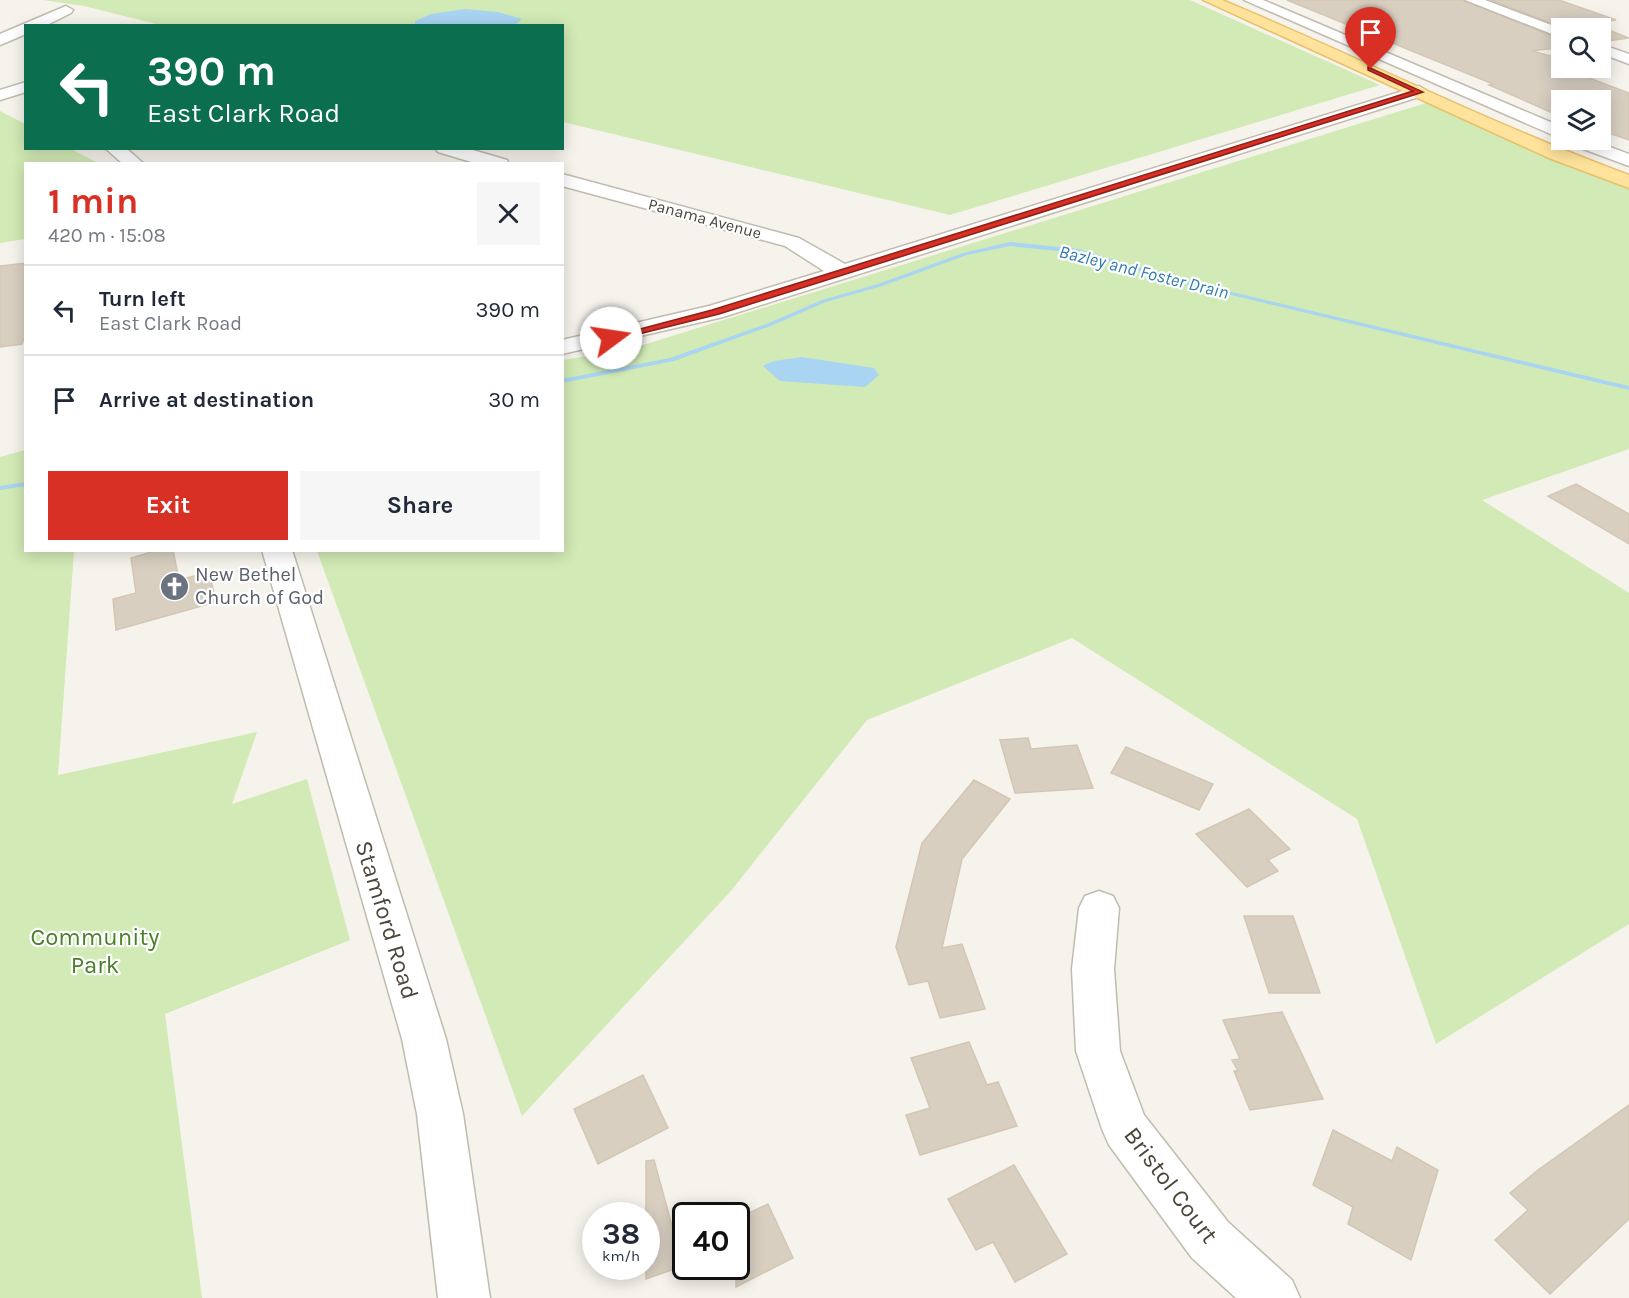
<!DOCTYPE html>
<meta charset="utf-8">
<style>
:root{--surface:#fff;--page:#f6f6f7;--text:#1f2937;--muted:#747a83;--line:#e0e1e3;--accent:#d93025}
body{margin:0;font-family:Karla,sans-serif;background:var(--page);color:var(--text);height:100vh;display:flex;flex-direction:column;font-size:22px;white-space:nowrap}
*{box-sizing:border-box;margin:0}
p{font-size:20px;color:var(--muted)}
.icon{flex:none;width:33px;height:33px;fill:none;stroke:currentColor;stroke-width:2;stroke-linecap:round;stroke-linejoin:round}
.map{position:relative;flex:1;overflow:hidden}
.panel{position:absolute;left:24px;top:162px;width:540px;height:390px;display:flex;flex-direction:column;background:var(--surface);border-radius:0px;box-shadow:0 3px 15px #0003}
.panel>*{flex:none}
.guide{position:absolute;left:24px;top:24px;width:540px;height:126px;border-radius:0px;box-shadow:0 3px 15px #0003;background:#0b6e4f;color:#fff;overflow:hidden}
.controls{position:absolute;left:1551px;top:18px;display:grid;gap:12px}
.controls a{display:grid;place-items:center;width:60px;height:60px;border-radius:0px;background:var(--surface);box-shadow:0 3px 15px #0003;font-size:30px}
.speed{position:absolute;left:582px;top:1202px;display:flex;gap:12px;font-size:30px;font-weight:700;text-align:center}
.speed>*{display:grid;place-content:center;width:78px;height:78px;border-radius:50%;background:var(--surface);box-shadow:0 3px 15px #0003;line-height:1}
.speed small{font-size:15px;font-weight:400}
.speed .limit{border:3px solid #111;border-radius:9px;background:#fff;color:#111}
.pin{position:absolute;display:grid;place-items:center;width:51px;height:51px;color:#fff;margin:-62px -26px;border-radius:50% 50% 50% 0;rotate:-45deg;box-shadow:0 0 6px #0007}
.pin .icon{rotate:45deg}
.me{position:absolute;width:66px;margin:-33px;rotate:76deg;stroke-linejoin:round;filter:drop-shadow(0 0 4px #0008)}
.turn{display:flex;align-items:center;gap:21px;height:126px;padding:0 24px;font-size:27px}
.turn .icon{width:78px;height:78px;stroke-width:2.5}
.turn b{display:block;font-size:42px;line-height:51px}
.round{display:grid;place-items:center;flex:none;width:63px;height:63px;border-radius:0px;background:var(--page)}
.summary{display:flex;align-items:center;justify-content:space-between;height:102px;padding:0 24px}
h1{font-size:36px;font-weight:700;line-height:45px;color:var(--accent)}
.action{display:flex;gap:12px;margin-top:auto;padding:12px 24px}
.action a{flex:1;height:69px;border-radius:0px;background:var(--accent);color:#fff;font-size:24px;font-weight:700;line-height:69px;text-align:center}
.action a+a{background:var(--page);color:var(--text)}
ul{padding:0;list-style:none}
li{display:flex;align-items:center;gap:18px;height:90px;padding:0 24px;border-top:2px solid var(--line)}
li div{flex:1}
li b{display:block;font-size:22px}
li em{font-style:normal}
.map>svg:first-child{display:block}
</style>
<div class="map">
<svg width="1629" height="1298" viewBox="0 0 1629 1298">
<rect width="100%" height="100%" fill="#f6f3ec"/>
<g fill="#d2eab5">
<path d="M43 0H1190L1380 85 950 215 563 122 562 26H164L84 6Z"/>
<path d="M1426 103 1629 189V449L1482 500 1629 593V924L1436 1044 1357 819 1072 638 867 720 730 892 522 1116 317 551 562 550 563 360 630 349Z"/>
<path d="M0 111 25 124 26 148 71 149 98 163 26 164 25 239 0 243Z"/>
<path d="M25 450 26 550 74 551 58 775 257 732 232 804 307 779 350 940 165 1014 202 1298H0V457Z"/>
</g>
<g fill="#a9d4f2">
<path d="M465 9 498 12 522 19 515 25 415 24V21L431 14Z"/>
<path d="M801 357 874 368 879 375 865 387 780 381 763 366C773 359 788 360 801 357Z"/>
</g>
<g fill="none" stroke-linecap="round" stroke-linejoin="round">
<g fill="#a9d4f2" fill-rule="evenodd">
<path d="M1010 242 1078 249 1181 280 1629 386V390L1177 282 1077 253 1010 246 967 255 882 286 826 302 773 325 674 361 562 383V379L670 358 769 323 822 300 878 284 963 253Z"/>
<path d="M26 482V486L0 490V486Z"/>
</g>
</g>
<g fill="#d8cfc1" stroke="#d3c7b4" stroke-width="1.5">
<path d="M1287 0H1463L1562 40V47L1532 51 1562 59V68H1591L1607 72 1589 78 1629 93V140L1600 130V100H1562V117L1489 85 1493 84Z"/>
<path d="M1491 0H1559L1616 20 1591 23 1629 38 1600 42V28H1564Z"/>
<path d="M26 263V332L22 344 0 347V266Z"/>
<path d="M1576 484 1629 514V544L1548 496Z"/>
<path d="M158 550H173L179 580 209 572 216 602 116 630 113 599 136 593 131 558Z"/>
<path d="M1028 738 1031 749 1077 745 1093 788 1015 793 1000 740Z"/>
<path d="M1126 747 1213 784 1199 810 1111 773Z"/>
<path d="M974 780 1010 799 962 859 942 948 962 944 985 1009 940 1018 928 981 909 985 896 947 922 843Z"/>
<path d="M1249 809 1290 849 1268 860 1278 871 1247 887 1196 834Z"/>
<path d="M1244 916H1293L1320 993H1269Z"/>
<path d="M1282 1012 1323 1099 1250 1110 1234 1071H1238L1232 1060 1240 1059 1223 1020Z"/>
<path d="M969 1042 987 1085 998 1082 1017 1126 920 1155 906 1115 930 1108 911 1058Z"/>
<path d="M643 1075 668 1128 598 1164 574 1109Z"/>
<path d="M1629 1105V1219L1550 1294 1495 1240 1528 1210 1510 1193 1538 1170Z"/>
<path d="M1333 1130 1392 1161 1397 1147 1438 1170 1411 1260 1348 1224 1353 1207 1313 1185Z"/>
<path d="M654 1160 683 1266 646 1279V1161Z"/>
<path d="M1014 1165 1067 1254 1015 1282 993 1242 976 1250 948 1199Z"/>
<path d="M768 1204 793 1258 736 1287V1219Z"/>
</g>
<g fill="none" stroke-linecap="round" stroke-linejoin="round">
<defs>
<g id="minor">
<path d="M1244 0H1263L1562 127V139Z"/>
<path d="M1465 0H1485L1562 29V38Z"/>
<path d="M66 6 73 10 71 13 45 26H26V34L0 45V34Z"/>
<path d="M1600 44 1629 54V64L1600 53Z"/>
<path d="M26 82V92L0 100V90Z"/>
<path d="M1419 86 1427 91 1425 95 723 317 562 354V340L709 306 824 271 785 246 562 186V174L799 238 845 264Z"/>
<path d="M1567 140H1591L1629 154V166L1570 144Z"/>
<path d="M105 148H126L144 164H123Z"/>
<path d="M435 148H466L507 160 509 164H478L438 152Z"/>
<path d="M262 550H292L446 1039 463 1114 490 1298H438L417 1114 402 1039Z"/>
<path d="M1099 891 1113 896 1119 908 1114 969 1120 1051 1144 1115 1228 1222 1292 1280 1300 1298H1236L1192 1258 1109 1145 1102 1129 1076 1051 1072 969 1079 908 1085 896Z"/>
</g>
<path id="major" d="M1203 0H1222C1358 57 1491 124 1629 175V188L1549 158Z"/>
</defs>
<use href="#minor" stroke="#c2bbae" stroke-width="3"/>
<use href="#major" stroke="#e6c16a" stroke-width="3"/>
<use href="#minor" fill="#fff" fill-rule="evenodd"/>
<use href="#major" fill="#ffe39c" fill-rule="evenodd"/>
</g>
<path fill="#d93025" stroke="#8d1f18" stroke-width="1.5" d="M1368 67 1423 92 719 314 611 341 606 338 712 310 1413 91 1368 70Z"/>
<defs>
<symbol id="church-disc" viewBox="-11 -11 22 22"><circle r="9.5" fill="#6b7280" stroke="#fff"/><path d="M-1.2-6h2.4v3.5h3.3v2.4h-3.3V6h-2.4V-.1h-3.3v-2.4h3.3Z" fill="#fff"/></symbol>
</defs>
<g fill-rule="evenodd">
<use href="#church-disc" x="158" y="570" width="33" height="33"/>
</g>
<g text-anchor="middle" stroke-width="4.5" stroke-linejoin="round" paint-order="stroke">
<g font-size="16" fill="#4b4439" stroke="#fff">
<text transform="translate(705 218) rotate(15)" y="6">Panama Avenue</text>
</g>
<g font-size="18" font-style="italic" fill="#2e7ab2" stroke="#fff">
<text transform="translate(1144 272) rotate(14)" y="6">Bazley and Foster Drain</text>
</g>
<g font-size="20" fill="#5b616d" stroke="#fff" text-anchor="start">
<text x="195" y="581">New Bethel<tspan x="195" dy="23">Church of God</tspan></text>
</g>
<g font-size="24" fill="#4b4439" stroke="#fff">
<text transform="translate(387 920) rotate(73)" y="8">Stamford Road</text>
<text transform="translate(1171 1185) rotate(53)" y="8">Bristol Court</text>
</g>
<g font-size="24" fill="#4a7f2a" stroke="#fff">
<text x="95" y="945">Community<tspan x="95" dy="28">Park</tspan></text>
</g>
</g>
</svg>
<div class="controls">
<a><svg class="icon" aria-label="search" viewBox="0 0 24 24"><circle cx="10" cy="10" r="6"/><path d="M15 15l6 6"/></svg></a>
<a><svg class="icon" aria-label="layers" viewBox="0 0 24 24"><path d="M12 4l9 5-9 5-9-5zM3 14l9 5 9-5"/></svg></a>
</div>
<div class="speed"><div>38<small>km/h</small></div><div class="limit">40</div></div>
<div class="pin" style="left:1371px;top:69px;background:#d93025"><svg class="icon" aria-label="arrive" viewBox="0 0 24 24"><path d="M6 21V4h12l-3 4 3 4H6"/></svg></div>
<svg class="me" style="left:611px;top:338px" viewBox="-20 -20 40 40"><circle r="19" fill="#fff"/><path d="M0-13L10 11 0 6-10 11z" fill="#d93025"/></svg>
<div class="guide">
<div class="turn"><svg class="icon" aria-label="left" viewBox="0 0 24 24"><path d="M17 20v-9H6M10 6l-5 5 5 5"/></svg><div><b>390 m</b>East Clark Road</div></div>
</div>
<section class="panel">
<div class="summary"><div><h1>1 min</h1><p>420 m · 15:08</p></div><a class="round"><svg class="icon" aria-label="close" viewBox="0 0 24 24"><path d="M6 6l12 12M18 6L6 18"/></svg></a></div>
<ul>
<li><svg class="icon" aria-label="left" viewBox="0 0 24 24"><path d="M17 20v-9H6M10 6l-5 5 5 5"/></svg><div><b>Turn left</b><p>East Clark Road</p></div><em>390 m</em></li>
<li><svg class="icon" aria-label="arrive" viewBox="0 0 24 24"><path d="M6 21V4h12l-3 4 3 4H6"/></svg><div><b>Arrive at destination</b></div><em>30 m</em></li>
</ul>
<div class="action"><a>Exit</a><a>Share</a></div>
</section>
</div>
